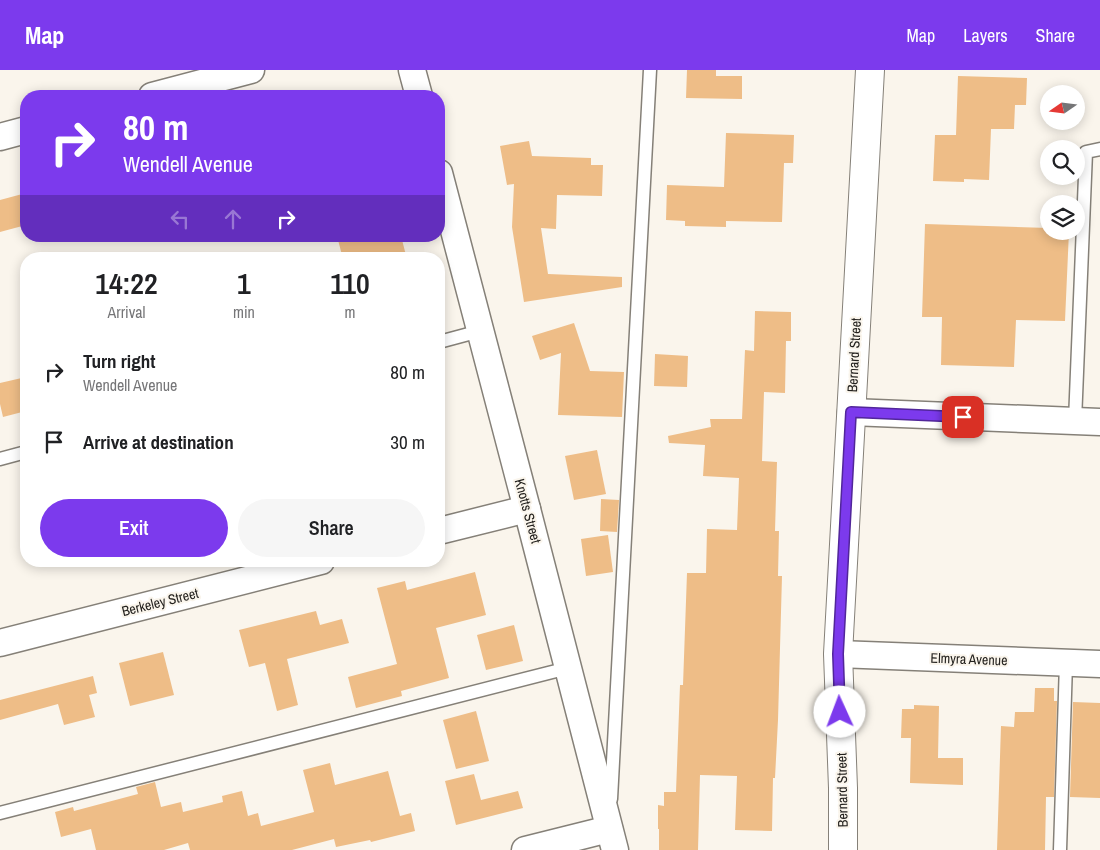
<!DOCTYPE html>
<style>
:root{--surface:#fff;--page:#f6f6f6;--text:#202124;--muted:#757577;--accent:#7c3aed}
body{margin:0;font-family:"Archivo Narrow",sans-serif;background:var(--page);color:var(--text);height:100vh;display:flex;flex-direction:column;font-size:19px;white-space:nowrap}
*{box-sizing:border-box;margin:0}
p{font-size:16px;color:var(--muted)}
.icon{flex:none;width:28px;height:28px;fill:none;stroke:currentColor;stroke-width:2;stroke-linecap:round;stroke-linejoin:round}
.map{position:relative;flex:1;overflow:hidden}
.drawer{position:absolute;left:20px;top:182px;width:425px;height:315px;display:flex;flex-direction:column;background:var(--surface);border-radius:20px;box-shadow:0 2px 12px #0003}
.drawer>*{flex:none}
.top-card{position:absolute;left:20px;top:20px;width:425px;height:152px;border-radius:20px;box-shadow:0 2px 12px #0003;background:#7c3aed;color:#fff;overflow:hidden}
.needle{width:32px;rotate:256deg}
.fabs{position:absolute;left:1040px;top:15px;display:grid;gap:10px}
.fabs a{display:grid;place-items:center;width:45px;height:45px;border-radius:50%;background:var(--surface);box-shadow:0 2px 12px #0003;font-size:25px}
.pin{position:absolute;display:grid;place-items:center;width:42px;height:42px;color:#fff;margin:-21px;border-radius:10px;box-shadow:0 2px 8px #0006}
.me{position:absolute;width:55px;margin:-28px;rotate:358deg;stroke-linejoin:round;filter:drop-shadow(0 0 4px #0008)}
.turn{display:flex;align-items:center;gap:18px;height:105px;padding:0 20px;font-size:22px}
.turn .icon{width:65px;height:65px;stroke-width:2.5}
.turn b{display:block;font-size:35px;line-height:42px}
.lanes{display:flex;align-items:center;height:48px;padding:0 20px;background:#0003;justify-content:center;gap:25px;direction:ltr}
.lanes .off{opacity:.35}
.eta{display:flex;justify-content:space-evenly;align-items:center;height:85px;text-align:center}
.eta b{font-size:30px;font-weight:600;line-height:35px}
.action{display:flex;gap:10px;margin-top:auto;padding:10px 20px}
.action a{flex:1;height:58px;border-radius:30px;background:var(--accent);color:#fff;font-size:20px;font-weight:600;line-height:58px;text-align:center}
.action a+a{background:var(--page);color:var(--text)}
ul{padding:0;list-style:none}
li{display:flex;align-items:center;gap:15px;height:70px;padding:0 20px}
li div{flex:1}
li b{display:block;font-size:19px}
li em{font-style:normal}
header{display:flex;align-items:center;gap:30px;box-sizing:border-box;height:70px;padding:0 25px;background:var(--accent);color:#fff}
header strong{font-size:24px}
nav{display:flex;gap:28px;margin-inline-start:auto;font-size:18px}
.map>svg:first-child{display:block}
</style>
<header>
<strong>Map</strong>
<nav><a>Map</a><a>Layers</a><a>Share</a></nav>
</header>
<div class="map">
<svg width="1100" height="780" viewBox="0 0 1100 780">
<rect width="100%" height="100%" fill="#faf5ec"/>
<g fill="#eebd87">
<path d="M687 0H716V6H742V29L686 28Z"/>
<path d="M958 6 1027 8 1026 35H1015L1014 59H991L989 110 964 109V112L933 111 935 65H956Z"/>
<path d="M726 63 794 65 793 93H784L782 152 726 151V157L685 156V151L666 150 667 115 724 117Z"/>
<path d="M529 71 532 86 591 88V95H603L602 126 557 125 556 159 541 158 548 204 622 207V217L524 232 512 157 514 114 507 115 500 76Z"/>
<path d="M26 123V155L0 162V130Z"/>
<path d="M925 154 1049 158V161H1069L1065 251 1016 250 1014 297 941 295 942 247H922Z"/>
<path d="M337 166H401L407 189H343Z"/>
<path d="M755 241 791 242V271H786L785 323 764 322 762 391 777 392 775 461H779L778 506H782L778 650 775 708H773L772 761 735 760 737 706 700 705 698 780H659V759H658V735L664 736V722H676L680 615H683L687 503H706L707 459 737 460 739 408 703 406 705 375 669 373 668 366 711 357 710 349H742L745 280 754 281Z"/>
<path d="M574 253 590 301 624 302 622 347 558 345 561 283 540 290 532 266Z"/>
<path d="M655 284 688 286 687 317 654 316Z"/>
<path d="M26 307V341L3 347 0 334V313Z"/>
<path d="M597 380 606 424 574 430 565 386Z"/>
<path d="M601 429 619 430 617 462 600 461Z"/>
<path d="M608 465 613 502 586 506 581 469Z"/>
<path d="M475 502 486 545 436 558 449 608 401 621 402 626 356 638 348 607 397 594 377 518 405 511 407 520Z"/>
<path d="M316 541 320 555 342 549 349 573 287 589 298 635 277 641 265 593 249 597 239 560Z"/>
<path d="M514 555 523 591 486 600 477 565Z"/>
<path d="M163 582 174 625 130 636 119 593Z"/>
<path d="M93 606 97 623 89 625 95 647 64 655 58 634 0 650V630Z"/>
<path d="M1035 618H1054V631H1057L1054 727H1046L1045 780H997L1001 656 1014 657 1015 642H1034Z"/>
<path d="M1073 632 1100 633V728L1070 727Z"/>
<path d="M914 635 939 636 938 688H963V715L910 713 911 668H901L902 639H914Z"/>
<path d="M476 641 489 691 456 699 443 650Z"/>
<path d="M330 693 335 715 388 701 400 746 411 743 415 761 371 772 370 770 336 777 334 769 292 780H190L188 773 164 780H96L91 759 61 767 55 742 73 737 74 741 138 724 136 717 155 712 161 737 181 732 183 742 223 732 222 726 242 721 248 746 258 743 261 756 314 742 303 700Z"/>
<path d="M474 704 481 730 518 721 523 738 456 755 445 711Z"/>
</g>
<g fill="none" stroke-linecap="round" stroke-linejoin="round">
<defs>
<g id="service">
<path d="M439 272 480 261"/>
<path d="M1075 351 1086 82 1100 79"/>
<path d="M0 389 26 382"/>
<path d="M611 729 650 0"/>
<path d="M0 743 568 598"/>
<path d="M1060 780 1066 593"/>
</g>
<g id="minor">
<path d="M412 0 419 26"/>
<path d="M152 26 251 0"/>
<path d="M0 67 26 60"/>
<path d="M439 103 527 439 615 780"/>
<path d="M851 342 1100 352"/>
<path d="M439 461 527 439"/>
<path d="M0 573 321 491"/>
<path d="M838 584 1100 594"/>
<path d="M525 780 609 759"/>
</g>
<path id="tertiary" d="M843 780V718L838 584 870 0"/>
</defs>
<use href="#service" stroke="#858078" stroke-width="15"/>
<use href="#minor" stroke="#858078" stroke-width="29"/>
<use href="#tertiary" stroke="#858078" stroke-width="30"/>
<use href="#service" stroke="#fff" stroke-width="12"/>
<use href="#minor" stroke="#fff" stroke-width="26"/>
<use href="#tertiary" stroke="#fff" stroke-width="28"/>
</g>
<g fill="none" stroke-linecap="round" stroke-linejoin="round">
<defs>
<path id="route" d="M840 642 838 584 851 342 963 347"/>
</defs>
<use href="#route" stroke="#51269a" stroke-width="12"/>
<use href="#route" stroke="#7c3aed" stroke-width="9"/>
</g>
<g text-anchor="middle" stroke-width="4" stroke-linejoin="round" paint-order="stroke">
<g font-size="14" fill="#23211e" stroke="#faf5ec">
<text transform="translate(854 285) rotate(-87)" y="5">Bernard Street</text>
<text transform="translate(528 441) rotate(75)" y="5">Knotts Street</text>
<text transform="translate(160 532) rotate(-14)" y="5">Berkeley Street</text>
<text transform="translate(969 589) rotate(2)" y="5">Elmyra Avenue</text>
<text transform="translate(842 720) rotate(-91)" y="5">Bernard Street</text>
</g>
</g>
</svg>
<div class="fabs">
<a><svg class="needle" viewBox="-14 -14 28 28"><path d="M0-13l5 13h-10z" fill="#e53935"/><path d="M0 13l5-13h-10z" fill="#757577"/></svg></a>
<a><svg class="icon" aria-label="search" viewBox="0 0 24 24"><circle cx="10" cy="10" r="6"/><path d="M15 15l6 6"/></svg></a>
<a><svg class="icon" aria-label="layers" viewBox="0 0 24 24"><path d="M12 4l9 5-9 5-9-5zM3 14l9 5 9-5"/></svg></a>
</div>
<div class="pin" style="left:963px;top:347px;background:#d93025"><svg class="icon" aria-label="arrive" viewBox="0 0 24 24"><path d="M6 21V4h12l-3 4 3 4H6"/></svg></div>
<svg class="me" style="left:840px;top:642px" viewBox="-20 -20 40 40"><circle r="19" fill="#fff"/><path d="M0-13L10 11 0 6-10 11z" fill="#7c3aed"/></svg>
<div class="top-card">
<div class="turn"><svg class="icon" aria-label="right" viewBox="0 0 24 24"><path d="M7 20v-9h11M14 6l5 5-5 5"/></svg><div><b>80 m</b>Wendell Avenue</div></div>
<div class="lanes"><svg class="icon off" aria-label="left" viewBox="0 0 24 24"><path d="M17 20v-9H6M10 6l-5 5 5 5"/></svg><svg class="icon off" aria-label="ahead" viewBox="0 0 24 24"><path d="M12 20V5M6 11l6-6 6 6"/></svg><svg class="icon" aria-label="right" viewBox="0 0 24 24"><path d="M7 20v-9h11M14 6l5 5-5 5"/></svg></div>
</div>
<section class="drawer">
<div class="eta">
<div><b>14:22</b><p>Arrival</p></div>
<div><b>1</b><p>min</p></div>
<div><b>110</b><p>m</p></div>
</div>
<ul>
<li><svg class="icon" aria-label="right" viewBox="0 0 24 24"><path d="M7 20v-9h11M14 6l5 5-5 5"/></svg><div><b>Turn right</b><p>Wendell Avenue</p></div><em>80 m</em></li>
<li><svg class="icon" aria-label="arrive" viewBox="0 0 24 24"><path d="M6 21V4h12l-3 4 3 4H6"/></svg><div><b>Arrive at destination</b></div><em>30 m</em></li>
</ul>
<div class="action"><a>Exit</a><a>Share</a></div>
</section>
</div>
